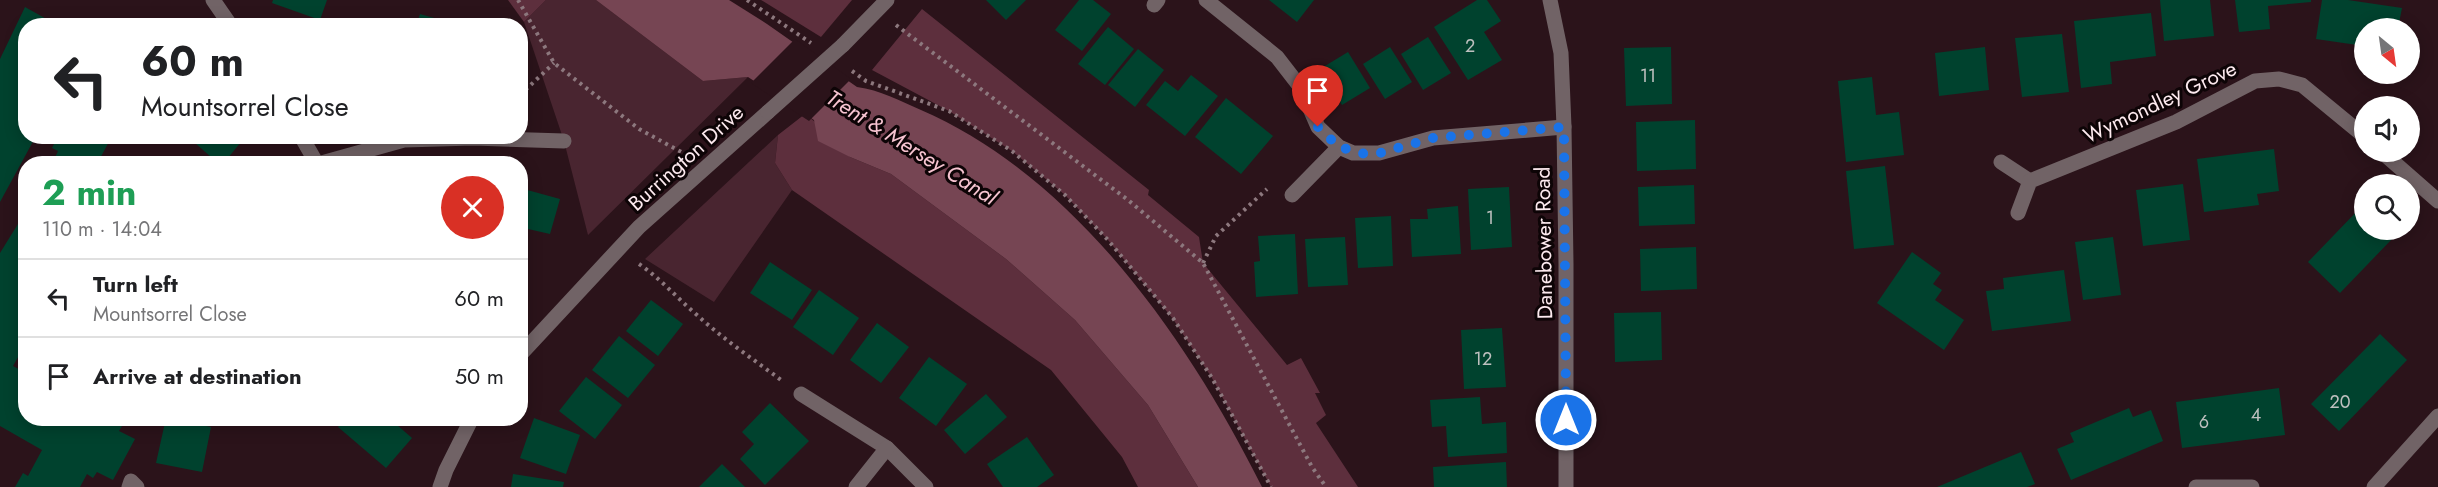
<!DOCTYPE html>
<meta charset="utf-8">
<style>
:root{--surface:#fff;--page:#f6f6f6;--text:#202124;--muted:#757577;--line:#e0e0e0}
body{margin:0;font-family:Jost,sans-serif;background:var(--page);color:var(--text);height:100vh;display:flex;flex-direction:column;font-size:22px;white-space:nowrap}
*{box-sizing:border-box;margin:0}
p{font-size:20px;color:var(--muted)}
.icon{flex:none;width:33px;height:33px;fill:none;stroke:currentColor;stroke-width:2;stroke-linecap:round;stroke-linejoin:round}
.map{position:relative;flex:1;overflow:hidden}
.drawer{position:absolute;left:18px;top:156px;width:510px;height:270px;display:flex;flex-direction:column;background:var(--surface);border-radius:24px;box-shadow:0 3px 15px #0003}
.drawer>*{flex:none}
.guide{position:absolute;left:18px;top:18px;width:510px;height:126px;border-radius:24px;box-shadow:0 3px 15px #0003;background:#fff;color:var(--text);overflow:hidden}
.needle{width:39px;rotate:151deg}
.fabs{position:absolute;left:2354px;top:18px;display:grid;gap:12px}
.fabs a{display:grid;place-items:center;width:66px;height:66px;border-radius:50%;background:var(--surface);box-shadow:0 3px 15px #0003;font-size:30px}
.pin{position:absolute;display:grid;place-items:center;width:51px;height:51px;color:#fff;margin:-62px -26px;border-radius:50% 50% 50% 0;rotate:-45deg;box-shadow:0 0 6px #0007}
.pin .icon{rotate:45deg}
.me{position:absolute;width:66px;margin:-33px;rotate:0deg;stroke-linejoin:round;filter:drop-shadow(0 0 4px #0008)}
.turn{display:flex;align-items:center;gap:21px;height:126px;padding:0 24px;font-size:27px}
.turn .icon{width:78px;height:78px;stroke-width:2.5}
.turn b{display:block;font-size:42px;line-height:51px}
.round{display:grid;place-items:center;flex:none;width:63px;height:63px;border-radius:32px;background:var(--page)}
.head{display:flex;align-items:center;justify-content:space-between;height:102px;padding:0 24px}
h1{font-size:36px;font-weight:700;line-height:45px;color:#1e9e55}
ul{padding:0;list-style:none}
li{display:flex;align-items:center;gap:18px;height:78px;padding:0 24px;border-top:2px solid var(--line)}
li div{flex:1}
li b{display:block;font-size:22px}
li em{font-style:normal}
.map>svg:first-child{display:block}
</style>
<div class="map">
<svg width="2438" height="487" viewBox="0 0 2438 487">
<rect width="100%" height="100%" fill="#2b131a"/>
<g fill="#492530">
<path d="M546 0H596L703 81 748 77 588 235 564 141 524 22Z"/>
<path d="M778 135 775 163 792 190 714 302 645 259Z"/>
</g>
<g fill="#5d2f3d">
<path d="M508 0H546L524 22Z"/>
<path d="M761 0H852L821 37Z"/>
<path d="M922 9 1149 190 1148 195 1199 237 1203 263 1287 365 1301 358 1320 393H1315L1326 415 1316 423 1358 487H1271L1212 378 1173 319 1108 240 1065 195 1012 151 949 111 872 70Z"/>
<path d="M805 114 814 121 850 157 891 174 1006 259 1075 320 1148 405 1198 487H1138L1122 457 1051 370 792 190 775 163 778 135Z"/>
</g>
<path fill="#764553" d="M596 0H729L767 24 857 87C880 90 900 101 921 110 1076 177 1189 341 1262 487H1198L1148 405 1075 320 1006 259 891 174 850 157 818 141 814 120 748 77 703 81Z"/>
<path fill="#2b131a" d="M795 39 851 79 809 121 751 83Z"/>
<g fill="#00422e">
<path d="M273 0H327L320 20 272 3Z"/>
<path d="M986 0H1026L1006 20Z"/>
<path d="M1079 0H1093L1111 14 1082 51 1055 30Z"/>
<path d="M1269 0H1314L1297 22Z"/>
<path d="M1477 0H1487L1501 21 1484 32 1502 60 1468 80 1434 27Z"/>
<path d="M2160 0H2210L2214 36 2164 41Z"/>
<path d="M2235 0H2311V2L2268 6 2270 29 2239 32Z"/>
<path d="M2322 0H2348L2402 8 2398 28H2364V46L2316 39Z"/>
<path d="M25 7 59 26H26V136H36L0 202V59Z"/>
<path d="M2151 13 2156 56 2110 62 2112 84 2081 88 2074 21Z"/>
<path d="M420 14 459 25V26H416Z"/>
<path d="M1108 27 1134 49 1105 85 1078 64Z"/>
<path d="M2062 34 2069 92 2022 97 2015 38Z"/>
<path d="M1428 37 1451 73 1423 90 1401 54Z"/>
<path d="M1390 47 1412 82 1385 99 1363 64Z"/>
<path d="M1671 47 1672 104 1626 106 1624 48Z"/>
<path d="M1985 47 1989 90 1939 96 1935 53Z"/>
<path d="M1138 49 1164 70 1135 107 1108 85Z"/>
<path d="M1348 52 1370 88 1342 105 1320 69Z"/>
<path d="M1191 75 1218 96 1185 136 1146 105 1165 81 1178 91Z"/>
<path d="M1872 77 1876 115 1899 112 1904 155 1846 162 1838 81Z"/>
<path d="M1226 98 1273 136 1241 174 1195 137Z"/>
<path d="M1695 120 1696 169 1637 171 1636 122Z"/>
<path d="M58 136H112L97 164H52L58 151 52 148Z"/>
<path d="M187 136H235L241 142 223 164H219Z"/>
<path d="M2274 149 2279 191 2257 194 2259 205 2204 212 2197 159Z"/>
<path d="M1885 166 1894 245 1854 249 1846 171Z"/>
<path d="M2183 184 2190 240 2143 246 2136 190Z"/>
<path d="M1694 185 1695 224 1639 226 1638 187Z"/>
<path d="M1509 187 1512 247 1471 250 1468 189Z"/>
<path d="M520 188 560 199 550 234 528 229 524 243 520 242Z"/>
<path d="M1458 206 1461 254 1412 257 1410 219H1428L1427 209Z"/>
<path d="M2361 207 2364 210V230H2385L2393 238 2340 293 2308 262Z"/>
<path d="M26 211V292L23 295 26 297V343L13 366 26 373V418H118L116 422 122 426 119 431 135 439 113 480 97 472 93 478 87 474 80 487H15L23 473 28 476 42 450 0 426V253Z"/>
<path d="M1391 216 1393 266 1358 268 1355 218Z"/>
<path d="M1295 234 1298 294 1256 297 1254 262 1260 261 1258 236Z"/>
<path d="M1345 237 1348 285 1308 287 1305 239Z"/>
<path d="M2113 237 2121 295 2083 300 2075 242Z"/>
<path d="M1696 247 1697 289 1641 291 1640 249Z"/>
<path d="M1912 252 1941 273 1933 284 1942 290 1935 300 1964 320 1944 350 1877 303Z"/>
<path d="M770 262 812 290 792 320 750 293Z"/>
<path d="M2064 270 2071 321 1992 331 1986 291 2004 289 2003 278Z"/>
<path d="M819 290 859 318 833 355 793 327Z"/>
<path d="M651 300 683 324 658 356 626 331Z"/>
<path d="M1661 312 1662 360 1615 362 1614 313Z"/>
<path d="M877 323 909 347 881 383 850 360Z"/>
<path d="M1502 328 1506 387 1464 389 1461 330Z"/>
<path d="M2380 334 2407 360 2339 431 2311 404Z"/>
<path d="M619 336 655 365 628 398 592 370Z"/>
<path d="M929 357 967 384 936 426 899 398Z"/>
<path d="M586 377 622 405 595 439 559 411Z"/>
<path d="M2279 388 2285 435 2182 448 2176 402Z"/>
<path d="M986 394 1007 417 965 454 944 430Z"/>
<path d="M1480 397 1482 424 1506 422 1507 453 1448 457 1446 426 1432 427 1430 400Z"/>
<path d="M770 403 809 441 765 485 740 459 754 444 742 432Z"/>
<path d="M2129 408 2133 417 2151 410 2163 441 2071 480 2057 449 2074 442 2070 433Z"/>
<path d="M166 418 211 427 202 472 156 463Z"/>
<path d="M345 418H389L412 438 386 468 338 427Z"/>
<path d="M534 418 580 435 566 474 520 458Z"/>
<path d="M1027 437 1054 475 1037 487H1003L987 464Z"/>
<path d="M2021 452 2035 484 2027 487H1937Z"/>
<path d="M1506 462 1507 487H1434L1433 467Z"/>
<path d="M722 464 745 487H699Z"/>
<path d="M513 474 564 482 563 487H511Z"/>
</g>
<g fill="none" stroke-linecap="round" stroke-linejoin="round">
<g stroke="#8d787e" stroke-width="4" stroke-dasharray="3 4.5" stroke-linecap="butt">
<path d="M518 0 554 63 639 129 685 154"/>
<path d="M747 0 811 43"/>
<path d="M896 25 1128 200 1203 263 1312 467 1326 487"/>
<path d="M852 71 866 81 949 111 1012 151 1065 195 1108 240 1173 318 1212 378 1271 487"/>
<path d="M520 95 554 63"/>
<path d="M1203 263 1216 236 1267 189"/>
<path d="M639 264C661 279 677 298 697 315 723 339 753 359 781 380"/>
</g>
<path stroke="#716366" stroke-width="15" d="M129 487 131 481 137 487"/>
<g stroke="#716366" stroke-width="15">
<path d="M1206 0 1277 57 1301 88 1318 127 1339 147 1353 153H1379L1433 138 1564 127"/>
<path d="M1550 0 1561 53 1564 127 1566 264V487"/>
<path d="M1154 5 1158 0"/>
<path d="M2382 152 2438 201"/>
<path d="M2001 162 2030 181"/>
<path d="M318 164 404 140 473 138 564 141"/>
<path d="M1292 195 1339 147"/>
<path d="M2018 213 2030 181 2176 122 2255 81 2279 79 2302 85 2364 136"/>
<path d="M801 394 887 448 926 487"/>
<path d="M440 487 446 470 472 418"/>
<path d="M856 487 887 448"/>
<path d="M2196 487H2252"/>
<path d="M2374 487 2438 416"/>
</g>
<g stroke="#716366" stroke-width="15">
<path d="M213 0 231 26"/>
<path d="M843 45 887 0"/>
<path d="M301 136 317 164"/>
<path d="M520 355 639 227 768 112"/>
</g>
<path stroke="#716366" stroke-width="15" d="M768 112 843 45"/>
</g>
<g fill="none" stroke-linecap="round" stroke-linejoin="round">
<path stroke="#1a73e8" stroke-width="10" stroke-dasharray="0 18" d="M1318 127 1339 147 1365 154 1380 153 1433 138 1564 127 1566 420"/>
</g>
<g text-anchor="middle" stroke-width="6" stroke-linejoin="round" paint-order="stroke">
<g font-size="18" fill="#bec0bf">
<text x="1470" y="52">2</text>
<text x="1648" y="82">11</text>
<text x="1490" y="224">1</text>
<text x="1483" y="365">12</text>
<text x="2340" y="408">20</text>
<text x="2256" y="421">4</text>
<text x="2204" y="428">6</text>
</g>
<g font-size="21" fill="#fdeaef" stroke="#0d0406">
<text transform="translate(2160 102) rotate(-25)" y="7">Wymondley Grove</text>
<text transform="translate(686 158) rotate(-42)" y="7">Burrington Drive</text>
<text transform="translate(1544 243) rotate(-91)" y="7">Danebower Road</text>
</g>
<g font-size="22" font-style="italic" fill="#f7c4d1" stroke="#0d0406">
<text transform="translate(912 147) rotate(32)" y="8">Trent &amp; Mersey Canal</text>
</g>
</g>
</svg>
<div class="fabs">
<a><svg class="needle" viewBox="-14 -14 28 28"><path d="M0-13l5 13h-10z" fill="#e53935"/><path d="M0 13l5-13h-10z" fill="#757577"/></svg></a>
<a><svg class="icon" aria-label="sound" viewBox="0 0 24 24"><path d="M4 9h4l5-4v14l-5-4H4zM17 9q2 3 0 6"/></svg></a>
<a><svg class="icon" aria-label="search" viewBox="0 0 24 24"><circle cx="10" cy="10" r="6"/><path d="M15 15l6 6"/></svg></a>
</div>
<div class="pin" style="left:1318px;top:127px;background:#d93025"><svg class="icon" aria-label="arrive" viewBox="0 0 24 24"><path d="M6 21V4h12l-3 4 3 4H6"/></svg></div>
<svg class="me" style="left:1566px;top:420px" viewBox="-20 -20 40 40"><circle r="17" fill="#1a73e8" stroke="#fff" stroke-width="3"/><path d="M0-11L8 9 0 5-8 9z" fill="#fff"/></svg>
<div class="guide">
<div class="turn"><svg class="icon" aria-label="left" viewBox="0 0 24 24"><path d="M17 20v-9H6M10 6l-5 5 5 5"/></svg><div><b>60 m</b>Mountsorrel Close</div></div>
</div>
<section class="drawer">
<div class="head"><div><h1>2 min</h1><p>110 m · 14:04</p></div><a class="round" style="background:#d93025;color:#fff"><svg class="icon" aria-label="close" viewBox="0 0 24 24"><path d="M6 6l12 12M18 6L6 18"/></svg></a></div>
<ul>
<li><svg class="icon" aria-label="left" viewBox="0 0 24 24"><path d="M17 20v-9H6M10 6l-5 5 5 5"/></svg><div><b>Turn left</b><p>Mountsorrel Close</p></div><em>60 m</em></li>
<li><svg class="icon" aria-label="arrive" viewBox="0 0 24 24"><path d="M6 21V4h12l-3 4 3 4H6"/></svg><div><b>Arrive at destination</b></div><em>50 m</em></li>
</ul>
</section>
</div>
